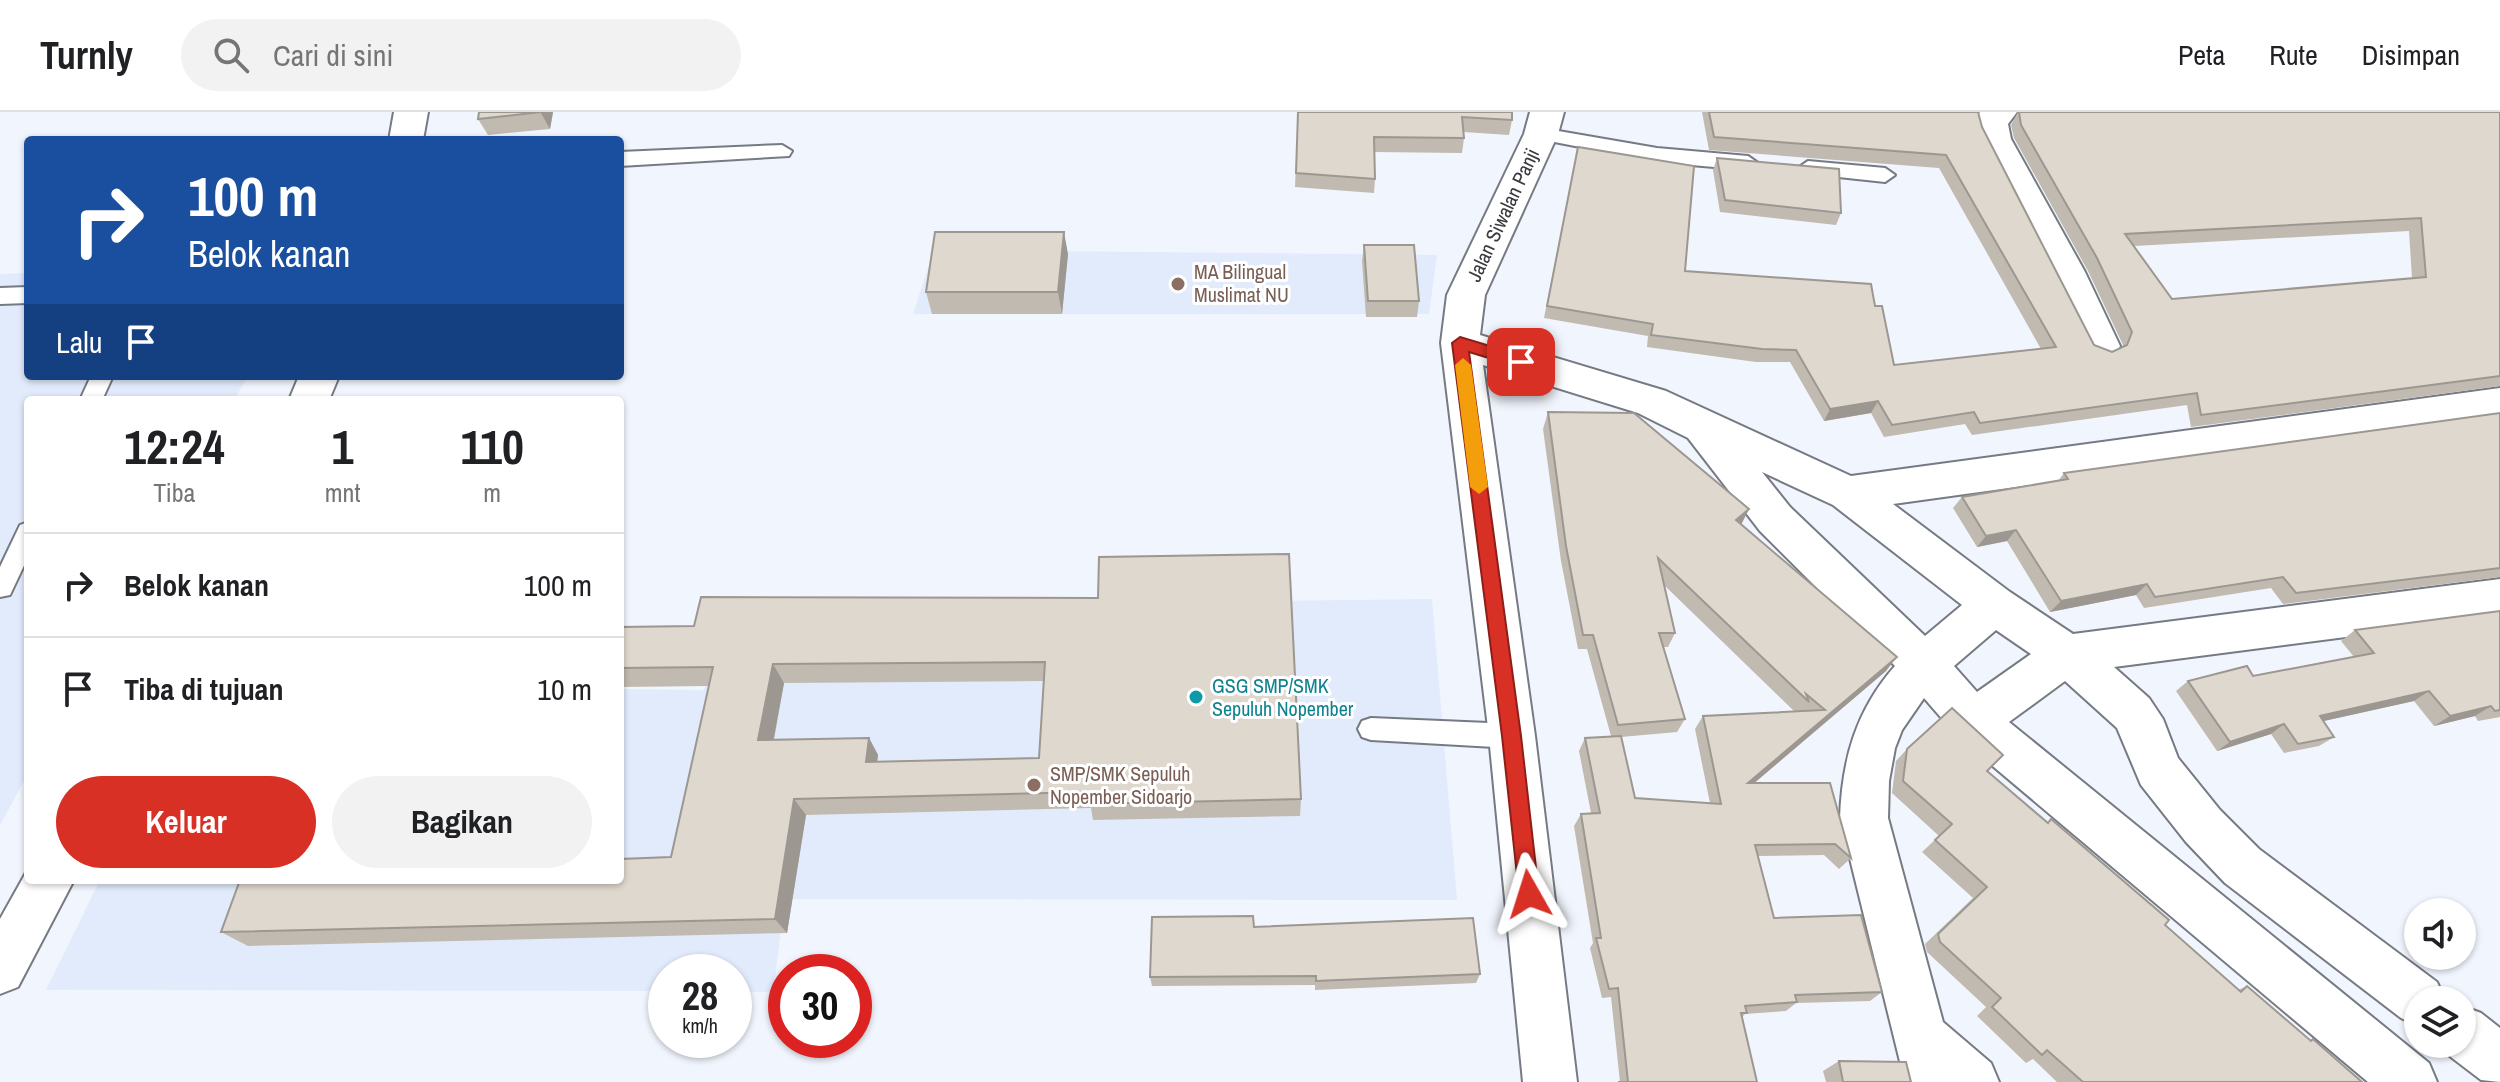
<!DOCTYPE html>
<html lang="id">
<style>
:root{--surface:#fff;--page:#f2f2f2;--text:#202124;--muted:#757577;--line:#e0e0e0;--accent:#d93025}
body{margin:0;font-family:"Archivo Narrow",sans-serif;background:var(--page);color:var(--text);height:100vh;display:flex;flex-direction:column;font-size:30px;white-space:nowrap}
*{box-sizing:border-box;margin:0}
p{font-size:26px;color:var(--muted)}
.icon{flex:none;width:44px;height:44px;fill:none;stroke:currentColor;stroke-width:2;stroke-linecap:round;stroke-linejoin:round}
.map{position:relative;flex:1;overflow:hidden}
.side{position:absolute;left:24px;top:284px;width:600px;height:488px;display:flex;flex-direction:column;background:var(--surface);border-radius:8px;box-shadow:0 2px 6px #0004}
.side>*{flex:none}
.hud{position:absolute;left:24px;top:24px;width:600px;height:244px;border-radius:8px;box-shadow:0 2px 6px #0004;background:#1a4fa0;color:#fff;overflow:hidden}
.buttons{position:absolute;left:2404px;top:786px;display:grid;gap:16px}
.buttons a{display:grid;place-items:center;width:72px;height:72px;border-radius:50%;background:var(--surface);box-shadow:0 2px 6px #0004;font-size:40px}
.speed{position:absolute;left:648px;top:842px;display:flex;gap:16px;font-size:40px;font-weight:700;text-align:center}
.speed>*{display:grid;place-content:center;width:104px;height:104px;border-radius:50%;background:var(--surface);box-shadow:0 2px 6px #0004;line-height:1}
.speed small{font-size:20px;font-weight:400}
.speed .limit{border:12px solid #d22;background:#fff;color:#111}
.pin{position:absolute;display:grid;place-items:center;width:68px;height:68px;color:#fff;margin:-34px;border-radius:16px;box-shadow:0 4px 12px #0006}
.me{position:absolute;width:88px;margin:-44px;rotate:354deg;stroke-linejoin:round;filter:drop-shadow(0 0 6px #0008)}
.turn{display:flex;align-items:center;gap:28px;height:168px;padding:0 32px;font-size:36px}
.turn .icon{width:104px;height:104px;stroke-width:2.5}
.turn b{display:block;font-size:56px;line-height:68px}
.then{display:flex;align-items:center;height:76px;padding:0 32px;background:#0003;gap:16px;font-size:30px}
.eta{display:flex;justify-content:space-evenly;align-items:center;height:136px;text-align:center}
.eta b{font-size:48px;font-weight:700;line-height:56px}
.button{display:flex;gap:16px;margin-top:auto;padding:16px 32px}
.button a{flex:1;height:92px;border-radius:48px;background:var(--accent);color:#fff;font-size:32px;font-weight:700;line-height:92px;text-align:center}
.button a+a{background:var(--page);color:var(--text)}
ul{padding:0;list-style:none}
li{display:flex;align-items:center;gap:24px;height:104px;padding:0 32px;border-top:2px solid var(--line)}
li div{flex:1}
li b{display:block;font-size:30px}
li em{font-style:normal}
header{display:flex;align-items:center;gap:48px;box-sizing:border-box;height:112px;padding:0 40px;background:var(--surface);border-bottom:2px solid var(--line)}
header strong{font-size:38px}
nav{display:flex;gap:44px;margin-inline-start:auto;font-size:28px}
.search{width:560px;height:72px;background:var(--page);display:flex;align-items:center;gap:20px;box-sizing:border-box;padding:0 28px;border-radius:44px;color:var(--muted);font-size:30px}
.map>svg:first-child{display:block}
</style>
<header>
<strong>Turnly</strong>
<div class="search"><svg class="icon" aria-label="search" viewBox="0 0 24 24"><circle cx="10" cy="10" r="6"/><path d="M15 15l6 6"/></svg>Cari di sini</div>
<nav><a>Peta</a><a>Rute</a><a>Disimpan</a></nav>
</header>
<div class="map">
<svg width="2500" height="970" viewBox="0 0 2500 970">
<rect width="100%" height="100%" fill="#f1f5fd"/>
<g fill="#e2ebfc">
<path d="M934 138 1437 143 1429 202H913Z"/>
<path d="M28 161V264H248L234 288H28V662L0 713V162Z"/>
<path d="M1432 487 1457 788 785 787 773 880H734V860H666V879L46 878 100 768H620V577L704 578 724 496Z"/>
</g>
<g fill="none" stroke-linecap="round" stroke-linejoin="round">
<defs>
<g id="lane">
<path d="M1541 16 1657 36 1748 44 1758 51 1748 58 1657 50 1534 26 1532 22 1534 18Z"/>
<path d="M782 33 792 39 789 44 620 54V40Z"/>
<path d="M1808 49 1885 56 1895 63 1885 70 1801 61 1798 56Z"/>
<path d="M28 175V191L0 192V176Z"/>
<path d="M91 264H113L102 288H80Z"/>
<path d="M28 410V445L10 483 0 485V455L20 413Z"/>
<path d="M1371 606 1512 612 1521 616 1525 624 1521 632 1512 636 1371 628 1362 625 1358 617 1362 609Z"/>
</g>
<g id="street">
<path d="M394 0H428L423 28H389Z"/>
<path d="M1530 0H1564L1558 22 1485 183 1480 223 1666 279 1851 364 2500 276V308L1893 392 2010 480 2073 522 2500 467V505L2114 555 2149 586 2163 607 2178 646 2220 698 2259 737 2437 870 2445 888H2418V914L2401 906 2225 771 2186 730 2141 673 2117 616 2065 569 2009 610 2429 951 2437 970H2368L1957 624 1924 586 1902 618 1895 636 1889 669 1888 706 1943 910 1991 951 1999 970H1905L1840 706C1842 648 1856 598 1895 554L1760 419 1688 326 1638 301 1483 253 1535 624 1577 970H1523L1489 624 1441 231 1447 183 1524 22ZM1762 360 1833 393 1962 493 1925 524 1790 395ZM1996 518 2031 542 1977 580 1954 554Z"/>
<path d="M1980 0H2017L2008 12 2011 27 2085 160 2120 234 2115 244 2101 249 2087 244 2047 160 1977 27 1973 10Z"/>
<path d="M299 264H339L329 288H289Z"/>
<path d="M28 757V768H74L18 875 0 882V807Z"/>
<path d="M2462 894 2481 901 2500 916V970L2481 968 2443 939 2441 932H2462Z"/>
</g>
</defs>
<use href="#lane" stroke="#757a83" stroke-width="4"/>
<use href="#street" stroke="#757a83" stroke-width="4"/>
<use href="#lane" fill="#fff" fill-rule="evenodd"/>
<use href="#street" fill="#fff" fill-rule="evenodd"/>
</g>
<g fill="#c0bab1" fill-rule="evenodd">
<path d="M479 0H553L550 17 488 23 478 7Z"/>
<path d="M1298 0H1512V8L1509 23 1464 20V26L1462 41 1375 40V67L1374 81 1295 75Z"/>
<path d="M1702 0H1978L1982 15 2094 233 2112 240 2122 235 2123 233 2088 159 2014 26 2011 13 2018 0H2500V274L2191 315 2187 293 1972 323 1965 312 1884 325 1871 301 1824 309 1790 250H1756L1647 235 1648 224 1544 206 1578 35 1685 159 1875 194 1894 253 2041 237 1939 56 1709 38ZM2409 119 2412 166 2172 187 2134 134Z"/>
<path d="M1717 46 1841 101 1836 113 1720 100 1713 58Z"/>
<path d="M1364 133 1419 189 1417 205H1366L1362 149Z"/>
<path d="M1068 142 1062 202H932L926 180Z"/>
<path d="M1548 300 1749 397 1741 412 1886 559 1754 671H1830L1851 746 1839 757 1824 743 1758 744 1774 806 1882 880 1870 889 1796 891 1786 899 1745 902 1742 905 1757 970H1620L1611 885 1602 886 1590 836 1593 831 1574 714 1581 702 1591 701 1579 639 1585 626 1611 624 1587 537H1578L1561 449 1543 317ZM1664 473 1795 600 1703 604 1695 617 1710 691 1635 686 1621 625 1677 620 1685 607 1663 535H1668L1675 521Z"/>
<path d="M2500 301V465L2283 492 2271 476 2144 496 2136 483 2050 500 2007 429 1977 435 1953 396 1962 385 2058 369 2064 361Z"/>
<path d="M1098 486 1301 687 1300 704 1093 708 1091 696 806 703 787 821 248 834 221 820 671 745 709 574 620 575V515L694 514ZM1044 569 1039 646 877 650 878 643 869 626 774 628 784 571Z"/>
<path d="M2500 499V605L2478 609 2475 604 2434 614 2414 589 2323 609 2334 625 2319 634 2284 641 2271 622 2217 639 2176 579 2188 569 2253 564 2354 545 2341 529 2355 518Z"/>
<path d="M1907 637 1987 659 2238 878 2247 874 2310 928 2313 927 2362 970H2057L2033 947 2026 951 1977 904 1986 895 1927 840 1925 832 1973 786 1922 740 1939 724 1892 681 1896 649Z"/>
<path d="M1254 815 1480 862 1476 871 1315 878V873L1152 874 1150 865Z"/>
<path d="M1839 949 1911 970H1826L1823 959Z"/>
</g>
<g fill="#9c9790">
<path d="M541 0H553L550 17 541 1Z"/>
<path d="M1064 120 1068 142 1062 202 1058 180Z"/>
<path d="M1878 289 1871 301 1824 309 1830 297Z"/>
<path d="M1749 397 1741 413 1736 408Z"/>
<path d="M2016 418 2007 429 1977 435 1986 424Z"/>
<path d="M2147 472 2136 483 2050 500 2061 489Z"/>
<path d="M1897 545 1886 559 1739 684 1748 671Z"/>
<path d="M773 552 784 571 770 646 758 628Z"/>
<path d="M2429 579 2414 589 2306 613 2320 604Z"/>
<path d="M2491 594 2475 604 2434 614 2450 604Z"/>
<path d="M2284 612 2271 622 2217 639 2230 630Z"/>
<path d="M869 626 878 643 875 668 866 650Z"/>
<path d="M794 687 806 703 787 821 775 807Z"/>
</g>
<g fill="#dfd8ce" stroke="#9c9790" stroke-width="2" fill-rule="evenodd">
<path d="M479 0H541L478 7Z"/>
<path d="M1298 0H1512V8L1462 5 1464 26 1374 25 1375 67 1296 61Z"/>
<path d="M1709 0H1978L1982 15 2094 233 2112 240 2127 233 2132 220 2097 146 2021 13 2019 0H2500V264L2201 303 2197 281 1980 311 1974 300 1892 313 1878 289 1830 297 1796 238 1762 237 1651 223 1653 212 1547 194 1578 35 1694 54 1685 159 1871 172 1875 194H1882L1894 253 2056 235 1946 43 1714 25ZM2421 106 2426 165 2172 187 2125 122Z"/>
<path d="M1717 46 1839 57 1841 101 1725 88Z"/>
<path d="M935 120H1064L1058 180H926Z"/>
<path d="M1364 133H1414L1419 189H1368Z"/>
<path d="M1548 300 1634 301 1749 397 1736 408 1897 545 1748 671H1830L1851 746 1835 732 1755 733 1774 806 1861 803 1882 880 1795 883 1797 890 1745 894 1747 901H1741L1757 970H1618H1628L1618 876 1609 877 1596 826H1601L1581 702 1600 701 1585 626 1621 624 1635 686 1721 692 1703 604 1825 598 1806 582 1809 590 1658 446 1675 521H1659L1685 607 1618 613 1593 523H1583L1566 434Z"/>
<path d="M2500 301V456L2296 481 2283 465 2155 485 2147 472 2061 489 2016 418 1986 424 1962 385 2068 367 2064 361Z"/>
<path d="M1289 442 1301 687 1089 692 1090 680 794 687 775 807 221 820 240 768H620V747L671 745 713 555 620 556V515L694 514 701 485 1098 486 1099 445ZM1045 550 1039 646 866 650 869 626 758 628 773 552Z"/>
<path d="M2500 499V598L2495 599 2491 594 2450 604 2429 579 2320 604 2334 625 2298 632 2284 612 2230 630 2188 569 2247 554 2253 564 2374 541 2355 518Z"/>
<path d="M1952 596 2003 643 1987 659 2048 711 2051 707 2169 808 2165 813 2241 880 2247 874 2311 929 2313 927 2362 970H2083L2047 938 2042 943 1992 895 2001 886 1940 830 1938 822 1987 775 1935 728 1952 712 1903 669 1907 637Z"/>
<path d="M1253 804 1254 815 1473 806 1480 862 1316 869V864L1150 865 1152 805Z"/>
<path d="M1839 949 1906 950 1911 970H1843Z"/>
</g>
<path fill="#d93025" stroke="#8d1f18" stroke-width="2" d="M1460 225 1527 245 1529 250 1521 256 1469 240 1521 624 1539 782 1536 789 1529 792 1522 789 1519 782 1502 624 1452 231Z"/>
<path fill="#f59e0b" d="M1463 246 1471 253 1488 375 1479 382 1470 375 1455 253Z"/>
<g fill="#8d6e63" stroke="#fff" stroke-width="3">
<circle cx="1178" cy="172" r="8"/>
<circle cx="1034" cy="673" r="8"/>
</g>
<circle fill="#0f9aa8" stroke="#fff" stroke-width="3" cx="1196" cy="585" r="8"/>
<g text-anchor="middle" stroke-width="6" stroke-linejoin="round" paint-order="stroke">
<g font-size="20" fill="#383a3e" stroke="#fff">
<text transform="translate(1503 103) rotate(-65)" y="7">Jalan Siwalan Panji</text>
</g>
<g font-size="20" fill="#785e54" stroke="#fff" text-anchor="start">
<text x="1194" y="167">MA Bilingual<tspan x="1194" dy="23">Muslimat NU</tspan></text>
<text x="1050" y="669">SMP/SMK Sepuluh<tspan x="1050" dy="23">Nopember Sidoarjo</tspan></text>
</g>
<g font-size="20" fill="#0d838f" stroke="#fff" text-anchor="start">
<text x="1212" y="581">GSG SMP/SMK<tspan x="1212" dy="23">Sepuluh Nopember</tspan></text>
</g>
</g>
</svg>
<div class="buttons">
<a><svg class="icon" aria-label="sound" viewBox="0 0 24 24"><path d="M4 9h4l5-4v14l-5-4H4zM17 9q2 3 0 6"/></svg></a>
<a><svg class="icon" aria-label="layers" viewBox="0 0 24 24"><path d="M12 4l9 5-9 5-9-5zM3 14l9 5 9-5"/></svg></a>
</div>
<div class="speed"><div>28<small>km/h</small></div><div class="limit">30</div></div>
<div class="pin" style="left:1521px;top:250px;background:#d93025"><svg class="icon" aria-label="arrive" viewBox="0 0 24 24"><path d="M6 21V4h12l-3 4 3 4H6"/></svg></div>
<svg class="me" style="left:1529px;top:782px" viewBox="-20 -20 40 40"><path d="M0-17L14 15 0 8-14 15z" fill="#d93025" stroke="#fff" stroke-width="4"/></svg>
<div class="hud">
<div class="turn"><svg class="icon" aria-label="right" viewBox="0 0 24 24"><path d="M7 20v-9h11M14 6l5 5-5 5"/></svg><div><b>100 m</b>Belok kanan</div></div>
<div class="then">Lalu<svg class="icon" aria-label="arrive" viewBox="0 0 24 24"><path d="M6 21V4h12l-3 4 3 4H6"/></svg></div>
</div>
<section class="side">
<div class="eta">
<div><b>12:24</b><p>Tiba</p></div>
<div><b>1</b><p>mnt</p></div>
<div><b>110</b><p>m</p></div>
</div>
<ul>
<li><svg class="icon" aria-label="right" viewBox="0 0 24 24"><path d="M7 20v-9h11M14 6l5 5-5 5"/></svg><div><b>Belok kanan</b></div><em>100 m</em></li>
<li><svg class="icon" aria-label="arrive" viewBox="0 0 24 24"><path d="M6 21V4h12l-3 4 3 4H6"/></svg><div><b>Tiba di tujuan</b></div><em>10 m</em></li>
</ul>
<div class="button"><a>Keluar</a><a>Bagikan</a></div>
</section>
</div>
